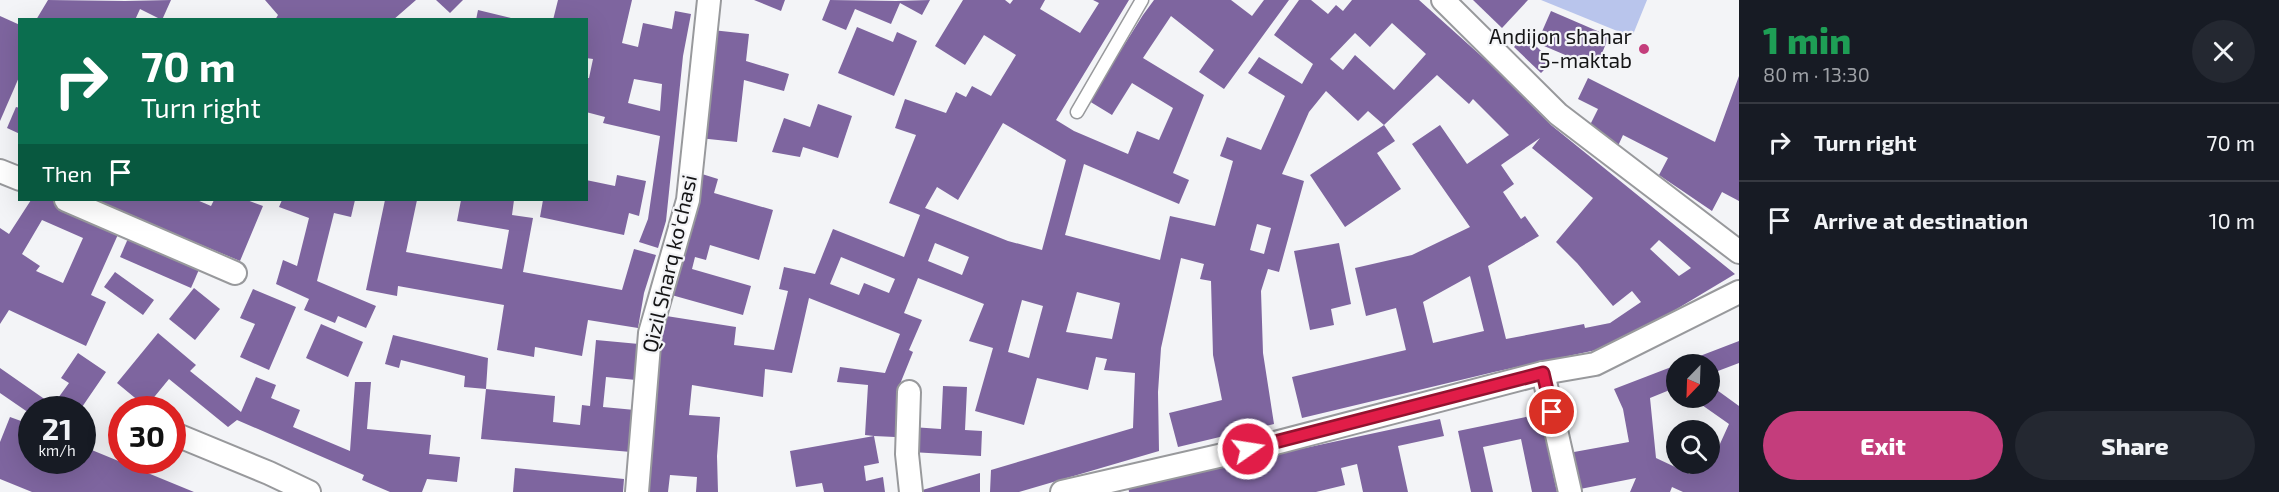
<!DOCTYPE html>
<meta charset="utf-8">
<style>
:root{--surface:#171b24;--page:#242831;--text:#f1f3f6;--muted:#9ea1a6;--line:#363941;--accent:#c43d7c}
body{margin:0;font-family:"Exo 2",sans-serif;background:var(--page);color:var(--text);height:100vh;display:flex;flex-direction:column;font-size:22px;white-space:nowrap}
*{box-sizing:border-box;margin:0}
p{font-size:20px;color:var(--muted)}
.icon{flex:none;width:33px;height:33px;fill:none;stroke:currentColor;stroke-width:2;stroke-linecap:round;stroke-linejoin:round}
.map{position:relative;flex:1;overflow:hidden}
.panel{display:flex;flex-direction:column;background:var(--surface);width:540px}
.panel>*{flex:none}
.top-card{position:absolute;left:18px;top:18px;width:570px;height:183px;border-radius:0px;box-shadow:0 6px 24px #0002;background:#0b6e4f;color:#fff;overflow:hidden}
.needle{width:39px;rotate:203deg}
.controls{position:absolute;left:1666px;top:354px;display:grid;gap:12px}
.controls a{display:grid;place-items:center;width:54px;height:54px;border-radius:50%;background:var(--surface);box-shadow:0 6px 24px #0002;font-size:30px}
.speed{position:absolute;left:18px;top:396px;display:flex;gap:12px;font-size:30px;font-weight:700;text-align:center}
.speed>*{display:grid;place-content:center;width:78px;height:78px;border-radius:50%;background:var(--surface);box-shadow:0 6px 24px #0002;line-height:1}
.speed small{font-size:15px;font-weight:400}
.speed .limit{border:9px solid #d22;background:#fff;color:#111}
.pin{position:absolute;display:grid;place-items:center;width:51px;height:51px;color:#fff;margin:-26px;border:3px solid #fff;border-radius:50%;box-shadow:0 2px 6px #0007}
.me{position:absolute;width:66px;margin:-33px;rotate:77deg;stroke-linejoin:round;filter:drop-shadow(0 0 4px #0008)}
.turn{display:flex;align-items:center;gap:21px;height:126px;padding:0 24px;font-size:27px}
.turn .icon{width:78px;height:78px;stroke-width:2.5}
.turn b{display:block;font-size:42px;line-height:51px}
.then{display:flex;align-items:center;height:57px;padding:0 24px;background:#0003;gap:12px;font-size:22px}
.round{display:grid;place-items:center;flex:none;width:63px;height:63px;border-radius:32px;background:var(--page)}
.overview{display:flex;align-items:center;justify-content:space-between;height:102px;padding:0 24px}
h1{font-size:36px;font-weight:800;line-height:45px;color:#1e9e55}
.button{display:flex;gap:12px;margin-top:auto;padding:12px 24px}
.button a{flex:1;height:69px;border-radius:36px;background:var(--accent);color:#fff;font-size:24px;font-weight:800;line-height:69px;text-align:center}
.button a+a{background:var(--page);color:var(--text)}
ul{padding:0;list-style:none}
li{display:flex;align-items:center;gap:18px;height:78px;padding:0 24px;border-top:2px solid var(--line)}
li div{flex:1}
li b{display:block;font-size:22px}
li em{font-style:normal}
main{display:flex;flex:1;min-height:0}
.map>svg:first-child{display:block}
</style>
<main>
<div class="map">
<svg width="1739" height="492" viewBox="0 0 1739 492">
<rect width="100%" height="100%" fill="#f3f4f7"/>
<path fill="#b9c5ec" d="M1541 0H1647L1632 37Z"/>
<g fill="#7e659f" fill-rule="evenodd">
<path d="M48 0 125 1 171 0 162 20 140 9 135 20H36Z"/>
<path d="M265 0H416L393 20H275L278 15Z"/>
<path d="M436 0H463L450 13Z"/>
<path d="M558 0H632L622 43 638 47 643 23 672 29 675 11 691 14 683 56 666 221 658 248 639 242 648 219 660 136 603 123 605 117 586 112V78H589L593 59 586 58V20H553ZM634 79 662 84 660 111 628 103Z"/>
<path d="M754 0H785L781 11Z"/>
<path d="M830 0 896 1 930 0 922 15 900 3 891 24 855 9 846 30 822 20Z"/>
<path d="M963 0H1005L1010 4 1013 0H1045L1040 9 1080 33 1099 3 1093 0H1129L1056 120 1074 131 1128 154 1137 131 1159 140 1173 108 1132 83 1112 115 1089 101 1143 15 1154 0H1231L1252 16 1264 0H1289L1224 89 1199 72 1214 50 1171 16 1143 58 1204 95 1173 173 1189 180 1179 204 1084 164 1065 235 1160 260 1170 216 1215 226 1233 161 1220 156 1227 137 1261 150 1285 96 1248 73 1259 57 1302 84 1313 64 1274 35 1299 0H1311L1328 14 1336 5 1343 11 1352 0H1419L1498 71 1551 125 1735 274 1615 346 1494 372 1302 418 1292 377 1406 350 1396 308 1366 316 1355 268 1412 255 1470 227 1412 144 1440 125 1467 164 1509 135 1473 99 1469 104 1437 75 1384 125 1368 111 1358 121 1326 91 1309 112 1282 174 1304 181 1279 272 1268 269 1261 291 1263 353 1274 424 1178 447 1169 413 1222 400 1213 355 1211 281 1200 279 1204 264 1181 258 1161 348 1158 392 1159 451 1019 492H990L991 470 1133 428 1135 373 1104 370 1107 359 1096 357 1088 390 1037 378 1024 425 975 411 993 348 969 341 984 304 918 278 904 313 922 320 909 350 913 352 898 389 895 437 874 436 879 463 864 466 866 481 883 477 885 492H824L822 483 796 487 790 451 874 436 865 435 868 385 837 382 840 367 885 373 900 334 809 298 792 373 765 369 763 397 692 385 689 415 720 417 717 456 718 492H696L697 477 670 475 668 492H645L660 315 736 327 734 345 774 350 788 291 779 289 784 267 815 274 833 229 904 257 920 215 889 203 916 135 895 128 905 99 946 113 956 92 966 97 972 86 991 96 1016 55 984 35 965 65 935 46ZM1392 23 1426 54 1394 90 1355 55 1343 70 1330 59 1355 33 1370 47ZM1003 123 1066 160 1042 250 1008 241 925 208 937 187 958 200ZM1540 138 1532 148 1593 198 1556 242 1577 263 1613 306 1632 291 1641 302 1610 323 1585 328 1584 324 1506 339 1488 266 1539 236 1525 216 1521 219 1503 192 1514 184 1501 165ZM1257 224 1271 228 1264 254 1250 250ZM1659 240 1691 268 1679 276 1650 249ZM935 243 969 257 962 275 928 261ZM841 257 895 279 889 293 864 283 859 295 830 284ZM1470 276 1484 331 1433 343 1423 302ZM1077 292 1120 303 1112 339 1066 332ZM1022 300 1043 306 1029 358 1008 352Z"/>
<path d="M1473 0H1528L1502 28Z"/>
<path d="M478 10 515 19V20H476Z"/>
<path d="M1551 11 1609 36 1596 68 1537 43Z"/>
<path d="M0 16 20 25V75L0 121Z"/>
<path d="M857 27 893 42 897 32 917 41 894 96 838 73Z"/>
<path d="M712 30 749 34 746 61 789 74 784 91 744 80 737 142 699 138Z"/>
<path d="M1525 35 1552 62 1541 73 1514 47Z"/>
<path d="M1739 76V201L1722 192 1712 211 1659 175 1668 158 1623 135 1618 146 1589 127 1598 109 1578 99 1588 78 1715 142Z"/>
<path d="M818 104 852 116 838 158 803 147 800 157 772 152 784 118 810 127Z"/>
<path d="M16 107 20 108V134L7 128Z"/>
<path d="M1384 125 1395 141 1377 153 1401 189 1345 227 1310 175Z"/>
<path d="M702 174 718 179 714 193 773 210 759 260 710 245 706 260 695 257 692 269 751 286 743 315 668 294Z"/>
<path d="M617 175 646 181 639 216 629 213 624 235 540 217 543 200H586V180L615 186Z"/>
<path d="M31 200H51L120 230 91 295 106 302 86 346 9 310 0 324V228L9 234ZM42 220 83 238 63 283 36 271 40 266 22 254Z"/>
<path d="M93 200H197L211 206 214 200H247L263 206 240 261Z"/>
<path d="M282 200H355L351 217 334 213 317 281 376 306 366 328 338 316 335 323 304 310 309 299 276 284 283 260 297 266 309 218 279 207Z"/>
<path d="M385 200H417L406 252 502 269 509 230 457 221 461 200H514L512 215 533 218 523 272 622 290 634 249 656 255 644 293 638 328 588 320 582 356 535 347 534 357 497 350 504 305 398 286 397 296 366 290Z"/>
<path d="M130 234 201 265 191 288 120 257Z"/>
<path d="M1339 243 1351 304 1331 309 1334 325 1310 330 1294 251Z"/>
<path d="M115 272 154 300 143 315 104 287Z"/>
<path d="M194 288 220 309 195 340 169 319Z"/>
<path d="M253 289 296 307 269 370 240 357 255 324 240 318Z"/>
<path d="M321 324 363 342 348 377 306 358Z"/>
<path d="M158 333 196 365 190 371 241 412 256 377 276 385 271 398 300 410 293 427 350 451 355 382H371L367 429 431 435 429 454 460 457 457 482 427 479 422 492H390L362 480 364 475 237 420 228 427 169 379 146 407 117 383Z"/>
<path d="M393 335 488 358 486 389 464 387 465 376 401 360 399 368 385 364Z"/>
<path d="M596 340 639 344 636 380 606 377 603 407 635 410 631 452 481 439 486 389 555 396 553 422 580 425 582 405 590 406Z"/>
<path d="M1739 341V363L1710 374V364H1677V387L1650 398 1656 458 1690 474 1695 464 1709 468 1729 424 1692 398H1710V385L1739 406V492H1683L1672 487 1670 492H1630L1636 478 1570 491 1563 454 1629 442 1623 409 1614 389Z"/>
<path d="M78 353 106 372 80 410H32V415L0 393V368L53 405 69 383 61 378Z"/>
<path d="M943 386 967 387 965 430 982 431 981 456 911 452 912 427 941 429Z"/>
<path d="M1540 414 1557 492H1532L1521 439 1483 447 1493 492H1471L1458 431Z"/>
<path d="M10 417 32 425V460H82V446L194 492H32L0 479V442Z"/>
<path d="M1440 419 1444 436 1398 446 1408 492H1363L1357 464 1341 468 1345 485 1316 492H1129L1128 486Z"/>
<path d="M515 468 624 479 623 492H513Z"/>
<path d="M980 473V492H919V491Z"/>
</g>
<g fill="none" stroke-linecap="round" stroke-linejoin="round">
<defs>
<path id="service" d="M1077 112 1142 0"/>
<g id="minor">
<path d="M1443 0 1558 114 1739 252"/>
<path d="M0 171 20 179"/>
<path d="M66 200 235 273"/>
<path d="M1543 373 1570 492"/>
<path d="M909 392 907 454 911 492"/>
<path d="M172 433 269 473 309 492"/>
<path d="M637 492 650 333 688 200 709 0"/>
<path d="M1062 492 1271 444 1543 373 1595 364 1739 292"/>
</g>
</defs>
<use href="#service" stroke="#98999c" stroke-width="15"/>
<use href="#minor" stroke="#98999c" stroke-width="26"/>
<use href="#service" stroke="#fff" stroke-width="12"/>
<use href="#minor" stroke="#fff" stroke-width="22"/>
</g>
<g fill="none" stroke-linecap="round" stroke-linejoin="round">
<defs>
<path id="route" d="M1248 449 1543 373 1552 412"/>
</defs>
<use href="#route" stroke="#92132f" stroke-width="15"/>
<use href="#route" stroke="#e11d48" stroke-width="10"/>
</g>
<circle fill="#c43d7c" stroke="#f3f4f7" stroke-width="2" cx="1644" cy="49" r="6"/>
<g text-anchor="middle" stroke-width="4.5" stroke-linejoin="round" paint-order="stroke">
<g font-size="21" fill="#151516" stroke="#f3f4f7" text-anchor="end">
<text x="1632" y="44">Andijon shahar<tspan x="1632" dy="24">5-maktab</tspan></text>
</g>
<g font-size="21" fill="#151516" stroke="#f3f4f7">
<text transform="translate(670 264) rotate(-77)" y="7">Qizil Sharq ko'chasi</text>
</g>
</g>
</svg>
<div class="controls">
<a><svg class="needle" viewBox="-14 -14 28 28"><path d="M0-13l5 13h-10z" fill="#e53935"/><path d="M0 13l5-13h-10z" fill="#9ea1a6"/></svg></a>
<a><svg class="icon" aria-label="search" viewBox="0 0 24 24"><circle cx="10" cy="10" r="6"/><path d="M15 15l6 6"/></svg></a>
</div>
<div class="speed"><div>21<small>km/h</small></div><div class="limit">30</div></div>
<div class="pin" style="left:1552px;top:412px;background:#d93025"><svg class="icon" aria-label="arrive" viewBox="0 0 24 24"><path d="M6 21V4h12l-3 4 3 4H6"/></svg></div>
<svg class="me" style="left:1248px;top:449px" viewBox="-20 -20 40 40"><circle r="17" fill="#e11d48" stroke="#fff" stroke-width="3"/><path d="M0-11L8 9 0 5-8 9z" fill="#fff"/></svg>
<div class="top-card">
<div class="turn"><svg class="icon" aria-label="right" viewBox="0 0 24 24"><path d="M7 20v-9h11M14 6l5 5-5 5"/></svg><div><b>70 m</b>Turn right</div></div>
<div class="then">Then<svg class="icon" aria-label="arrive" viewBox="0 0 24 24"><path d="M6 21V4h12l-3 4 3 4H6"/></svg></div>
</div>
</div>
<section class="panel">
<div class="overview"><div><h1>1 min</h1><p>80 m · 13:30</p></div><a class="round"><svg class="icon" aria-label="close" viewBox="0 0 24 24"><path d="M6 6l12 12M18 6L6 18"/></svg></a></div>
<ul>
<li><svg class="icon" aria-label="right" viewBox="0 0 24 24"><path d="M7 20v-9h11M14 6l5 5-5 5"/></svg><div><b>Turn right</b></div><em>70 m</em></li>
<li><svg class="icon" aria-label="arrive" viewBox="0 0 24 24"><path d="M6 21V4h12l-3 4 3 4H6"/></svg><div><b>Arrive at destination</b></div><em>10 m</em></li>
</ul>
<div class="button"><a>Exit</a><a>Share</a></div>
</section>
</main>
